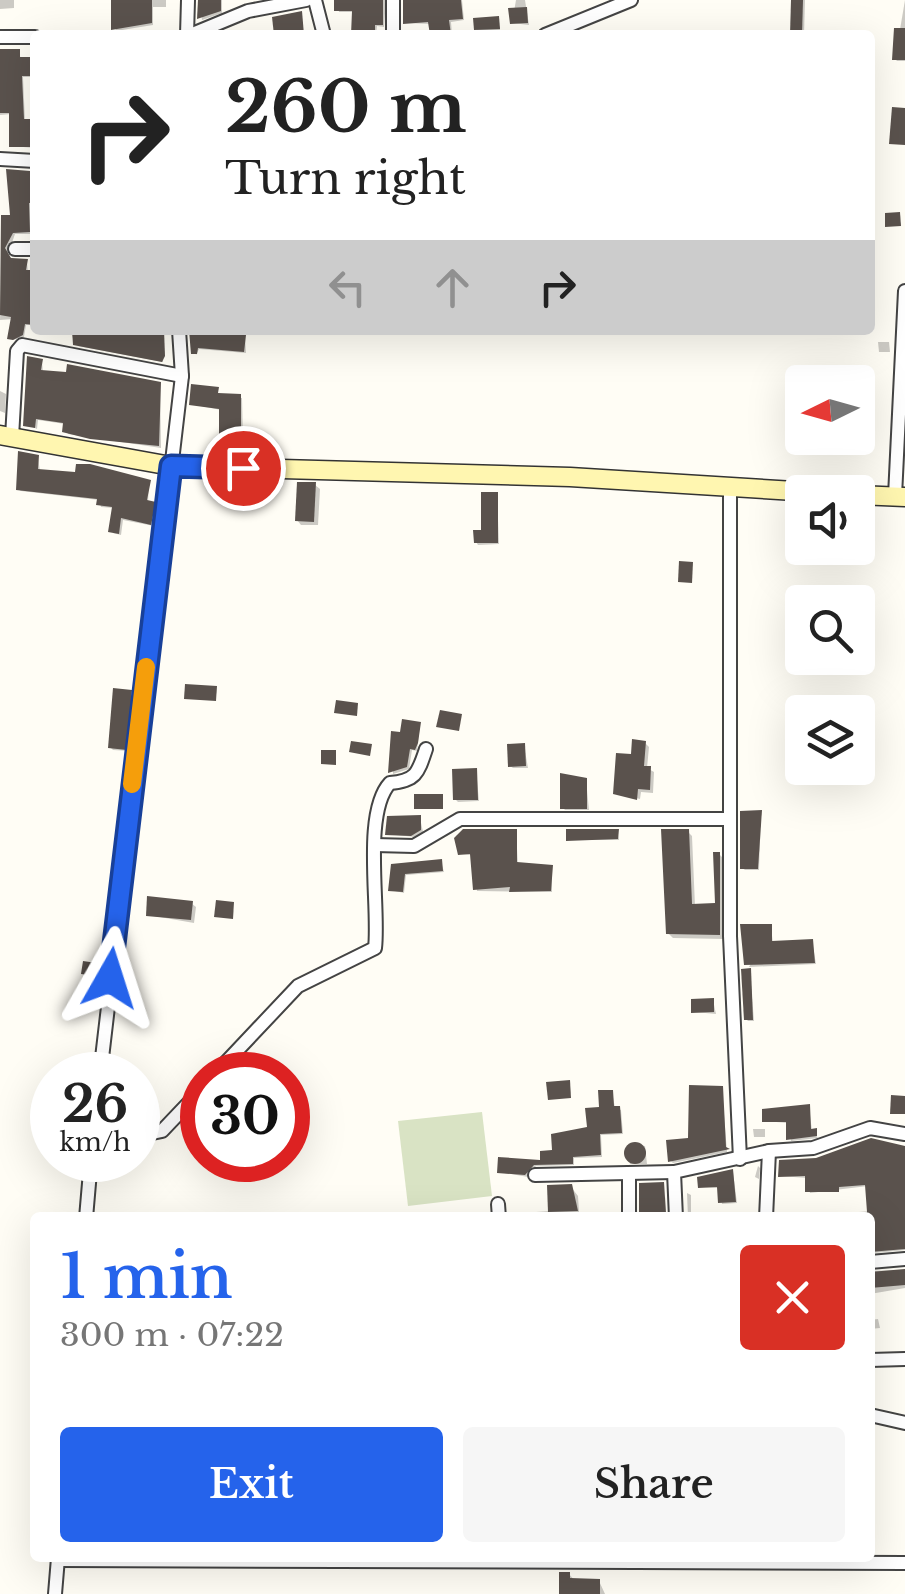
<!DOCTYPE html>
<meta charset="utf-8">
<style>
:root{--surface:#fff;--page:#f6f6f6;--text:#222;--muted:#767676;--accent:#2563eb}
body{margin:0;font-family:"Libre Baskerville",serif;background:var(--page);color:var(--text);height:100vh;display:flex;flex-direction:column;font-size:38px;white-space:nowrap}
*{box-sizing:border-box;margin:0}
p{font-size:32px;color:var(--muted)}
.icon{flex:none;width:55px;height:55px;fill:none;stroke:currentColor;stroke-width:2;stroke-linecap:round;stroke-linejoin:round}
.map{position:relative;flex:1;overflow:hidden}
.panel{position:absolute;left:30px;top:1212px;width:845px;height:350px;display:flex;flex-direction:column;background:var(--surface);border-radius:10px;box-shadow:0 10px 40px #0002}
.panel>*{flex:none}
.guide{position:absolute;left:30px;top:30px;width:845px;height:305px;border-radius:10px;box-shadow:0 10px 40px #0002;background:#fff;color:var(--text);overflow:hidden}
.needle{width:65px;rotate:265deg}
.tools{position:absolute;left:785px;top:365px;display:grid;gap:20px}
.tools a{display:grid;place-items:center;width:90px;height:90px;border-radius:10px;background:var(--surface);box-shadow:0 10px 40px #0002;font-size:50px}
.speed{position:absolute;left:30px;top:1052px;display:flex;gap:20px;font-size:50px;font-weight:700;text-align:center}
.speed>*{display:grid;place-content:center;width:130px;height:130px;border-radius:50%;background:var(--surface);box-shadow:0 10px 40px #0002;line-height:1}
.speed small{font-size:25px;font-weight:400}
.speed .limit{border:15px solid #d22;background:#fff;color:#111}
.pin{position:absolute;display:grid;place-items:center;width:85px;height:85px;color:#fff;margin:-42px;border:5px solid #fff;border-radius:50%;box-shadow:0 2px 10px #0007}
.me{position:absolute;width:110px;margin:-55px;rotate:6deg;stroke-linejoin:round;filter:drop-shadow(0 0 8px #0008)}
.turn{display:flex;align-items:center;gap:35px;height:210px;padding:0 30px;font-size:45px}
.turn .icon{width:130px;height:130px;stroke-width:2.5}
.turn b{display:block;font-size:70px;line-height:85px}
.lanes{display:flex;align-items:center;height:95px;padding:0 30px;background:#0003;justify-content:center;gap:50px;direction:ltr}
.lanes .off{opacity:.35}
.round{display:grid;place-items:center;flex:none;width:105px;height:105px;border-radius:10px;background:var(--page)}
.headline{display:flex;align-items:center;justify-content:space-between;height:170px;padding:0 30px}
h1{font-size:60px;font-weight:600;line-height:75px;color:var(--accent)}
.button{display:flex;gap:20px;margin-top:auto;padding:20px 30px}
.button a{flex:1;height:115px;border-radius:10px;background:var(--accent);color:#fff;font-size:40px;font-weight:600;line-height:115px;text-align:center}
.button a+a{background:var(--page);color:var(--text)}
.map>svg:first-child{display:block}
</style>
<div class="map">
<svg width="905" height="1594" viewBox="0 0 905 1594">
<rect width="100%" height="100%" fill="#fffdf5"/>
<path fill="#d9e3c4" d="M482 1112 492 1196 408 1206 398 1121Z"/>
<g fill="#0003">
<path d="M0 0H14V8L0 9Z"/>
<path d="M111 0H166V7H153V25L116 31Z"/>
<path d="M200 0H222V13L202 20Z"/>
<path d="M337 0H386L384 27 377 26 376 35H355V12H339Z"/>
<path d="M405 0H462L464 20 451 22 452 35H432L431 24 406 23Z"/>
<path d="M516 0H525L529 25 512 23Z"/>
<path d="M794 0H805L804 35H793Z"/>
<path d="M905 0V61H897L895 59Z"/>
<path d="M498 19 501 35H477L476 20Z"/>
<path d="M0 51 19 52 21 60H35V77H23L25 122H35V148L11 146V114L0 115Z"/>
<path d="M11 172 35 173 31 234H15L7 257 27 262 28 273H35V325H26L24 337 12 340 13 319 0 320 3 221H11Z"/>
<path d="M55 330H164L163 362 78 346 75 336Z"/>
<path d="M192 332 245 337 246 353 199 349 196 355Z"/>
<path d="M878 342H889L890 352H879Z"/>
<path d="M42 362 43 372 160 384 161 448 68 434 65 424 38 420 37 429 31 426Z"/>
<path d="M217 390 219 396 242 398 243 438 222 436 221 410 191 404Z"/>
<path d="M0 391 6 394 5 413 0 411Z"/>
<path d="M38 457 40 472 149 482 148 503 158 507 154 526 123 520 121 535 113 533 114 508 101 507 99 500 21 491 18 489Z"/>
<path d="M315 485 320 489 318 525H301L297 520Z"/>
<path d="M497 494 499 544 478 545 476 542Z"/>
<path d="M131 693 129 751 113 750 110 747Z"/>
<path d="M420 724 417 751 412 750 409 769 393 774V733L402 735Z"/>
<path d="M645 743 649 747 647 768 654 772 653 793 641 792 640 799 616 793 633 757Z"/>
<path d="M524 745 528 768H513L510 766Z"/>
<path d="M476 770 479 801 458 802 455 799Z"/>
<path d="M586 780 589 810H565L563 808Z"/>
<path d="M761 812 759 870H745L742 868Z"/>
<path d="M420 818 423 832 415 837 387 834Z"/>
<path d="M463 832H516L518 865 552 867V892L477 891 472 855 460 854 456 836Z"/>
<path d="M618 832 619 840H568Z"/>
<path d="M688 832 692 836 695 906 717 905 719 854 724 859V939L673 938 668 933Z"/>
<path d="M441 862 444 872 406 875 404 893 391 890 393 866Z"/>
<path d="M191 903 196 907 194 923 148 915Z"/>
<path d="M771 927 773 944 812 941 816 964 749 967Z"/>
<path d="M750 971 754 1021H748L746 1019Z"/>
<path d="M713 1000 716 1014 694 1012Z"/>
<path d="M722 1089 727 1152 673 1163 670 1160 690 1140Z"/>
<path d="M612 1092 615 1108 621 1110 623 1134 601 1135 602 1157 574 1158V1165L536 1166 528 1177 499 1172 500 1160 543 1163 589 1129Z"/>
<path d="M809 1107 812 1131 818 1138 791 1141 788 1123 764 1121Z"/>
<path d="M753 1129H765V1137H754Z"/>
<path d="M627 1145 645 1146 647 1164H630Z"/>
<path d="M905 1149V1250L873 1253 870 1218H779L872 1211 868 1186 810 1193 807 1178 780 1176Z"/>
<path d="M758 1166 760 1168 759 1179 755 1177Z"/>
<path d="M733 1172 737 1203 722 1204 719 1188 700 1187Z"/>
<path d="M571 1187 578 1196 579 1212H570V1218H536V1212L551 1211Z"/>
<path d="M687 1193 691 1195V1218H688Z"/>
<path d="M905 1270V1288L870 1294V1271Z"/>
<path d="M870 1312V1320L878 1319 880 1328 870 1329Z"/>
<path d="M569 1574 575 1581H599L605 1594H562Z"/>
</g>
<g fill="#5a524d">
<path d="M111 0H152V23L111 30Z"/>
<path d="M198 0H221V11L197 19Z"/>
<path d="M334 0H383V25H375V35H351L352 11H334Z"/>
<path d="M403 0H461L463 19 449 20 451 35H430L428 22 403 24Z"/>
<path d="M791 0H803L802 35H790Z"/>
<path d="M527 7 528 23 510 24 508 8Z"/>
<path d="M302 11 304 35H274L272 17Z"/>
<path d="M499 16 500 29 474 30 473 18Z"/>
<path d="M894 28H905V60H892Z"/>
<path d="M0 49H20V57H35V76H22L24 119H33L35 147H9V113H0Z"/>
<path d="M892 107 905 108V145L889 144Z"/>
<path d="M6 169 30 171V178H35V203H29L30 232 13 233 5 248 11 258 28 259 26 270H35V325L25 324 23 335 13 340 7 339 11 317 0 315 1 215H10Z"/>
<path d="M900 212 901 226 885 227V213Z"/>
<path d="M72 330H164L165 356 162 362 73 345Z"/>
<path d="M189 330 246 335 244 352 198 348 197 354H191Z"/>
<path d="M27 356 43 359 41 370 66 372 67 364 161 382 159 446 90 439 62 432 63 423 36 419 35 428 23 426Z"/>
<path d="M191 384 219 387 218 393 241 394V437H219V409L189 405Z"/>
<path d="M18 451 39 455 38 469 75 472 76 464H90L151 480 147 500 156 502 151 525 121 518 119 534 108 532 112 507 96 505 97 499 16 490Z"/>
<path d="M297 482H316L314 522 295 521Z"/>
<path d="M481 492H498V543H474L473 530H481Z"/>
<path d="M679 561 693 562 692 583 678 582Z"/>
<path d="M185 684 217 686 216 701 184 699Z"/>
<path d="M113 688 132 690 127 750 108 748Z"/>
<path d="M336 700 358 703 357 716 334 713Z"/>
<path d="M440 710 462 714 459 731 436 727Z"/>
<path d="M402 719 421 722 418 743 415 750 410 749 407 767 388 773 391 731 400 732Z"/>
<path d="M632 739 646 741 644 766H651L650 790 638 789 637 800 613 794 616 753 631 754Z"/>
<path d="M351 741 372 744 370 756 349 752Z"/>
<path d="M525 743 526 766 508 767 507 744Z"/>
<path d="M321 750H336V765L321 764Z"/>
<path d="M477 768 478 800H453L452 769Z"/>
<path d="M560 773 587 778V809H560Z"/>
<rect x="414" y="794" width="29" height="15"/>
<path d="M762 810 758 869H740V811Z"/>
<path d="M421 815V830L411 836 385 835 387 816Z"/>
<path d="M463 829H517V862L553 865 551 891 509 892 510 887 473 890 470 854 458 855 454 838Z"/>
<path d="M566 829H619L618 839 566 841Z"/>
<path d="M661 829H689L692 904 715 903 713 852H720V935L666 934Z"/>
<path d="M442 859 443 871 405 874 403 892 388 891 391 864Z"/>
<path d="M147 896 193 901 191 920 146 916Z"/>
<path d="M216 900 234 902 233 919 214 917Z"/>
<path d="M740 924H772V941L813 939 815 963 744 965Z"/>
<path d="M83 961 103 964 101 977 81 974Z"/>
<path d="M751 968 753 1020H744L741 969Z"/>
<path d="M714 998V1012L691 1013V999Z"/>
<path d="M570 1080 571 1098 548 1100 546 1082Z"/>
<path d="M689 1085 723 1086 726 1147 730 1149 668 1162 666 1140 688 1138Z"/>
<path d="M598 1090H613L614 1106H620L622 1133 600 1134 601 1155 573 1157V1164L534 1165 525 1175 497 1173 498 1157 540 1160V1151L552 1150 551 1134 587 1127 585 1108 599 1107Z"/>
<path d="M891 1095 905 1096V1114H890Z"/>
<path d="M810 1104 811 1129 817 1128V1136L786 1140V1122H762V1109Z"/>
<path d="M871 1138 905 1146V1249L870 1252 865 1185 839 1187V1192H805V1176L778 1177 779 1160 816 1158Z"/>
<circle cx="635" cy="1153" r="11"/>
<path d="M733 1169 736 1202 718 1203 717 1187 698 1188 697 1177Z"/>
<path d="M664 1182 666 1213 639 1218V1183Z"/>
<path d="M572 1184 578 1211 548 1212 547 1185Z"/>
<path d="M905 1269V1285L870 1288V1272Z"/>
<path d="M559 1572H570V1578L600 1579V1594H559Z"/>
</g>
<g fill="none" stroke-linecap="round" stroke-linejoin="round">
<defs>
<g id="street">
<path d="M315 0 324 35"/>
<path d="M393 0V35"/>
<path d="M187 35 188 0"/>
<path d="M190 35 248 11 306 0"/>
<path d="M545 35 631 0"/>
<path d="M0 37H35"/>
<path d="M0 159 35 161"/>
<path d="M15 249H35"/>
<path d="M12 437 17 351 22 345 182 376"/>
<path d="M730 489V936L740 1159"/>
<path d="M895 496 905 291"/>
<path d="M375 845 414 846 460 819H730"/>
<path d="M100 1075 182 376 179 330"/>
<path d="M214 1075 298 986 375 948C380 908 362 813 390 783 416 781 418 773 426 749"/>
<path d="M138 1136 162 1131 202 1089"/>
<path d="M535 1175 674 1172"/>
<path d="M498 1204 499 1218"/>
<path d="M86 1218 91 1160"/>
<path d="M629 1218V1173"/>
<path d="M676 1218 674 1172 769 1151 813 1148 870 1128 905 1134"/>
<path d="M766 1218 769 1151"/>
<path d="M870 1262 905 1259"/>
<path d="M870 1360 905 1359"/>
<path d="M870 1415 905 1423"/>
<path d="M58 1560 905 1563"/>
<path d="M55 1594 58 1558"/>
</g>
<g id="secondary">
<path d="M0 435 171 466 570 477 811 492"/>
<path d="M858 495 905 497"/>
</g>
</defs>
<use href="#street" stroke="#444" stroke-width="16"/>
<use href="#secondary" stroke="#333" stroke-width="21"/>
<use href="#street" stroke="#fff" stroke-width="12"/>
<use href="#secondary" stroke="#fff6b0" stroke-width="18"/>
</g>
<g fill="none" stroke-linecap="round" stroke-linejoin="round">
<defs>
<path id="route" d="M110 978 171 466 243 468"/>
</defs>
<use href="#route" stroke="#184099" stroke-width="25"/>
<use href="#route" stroke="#2563eb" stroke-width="18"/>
<path stroke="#f59e0b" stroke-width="18" d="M132 784 146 667"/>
</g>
</svg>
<div class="tools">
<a><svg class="needle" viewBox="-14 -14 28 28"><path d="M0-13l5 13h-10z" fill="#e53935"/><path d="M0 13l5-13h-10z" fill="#767676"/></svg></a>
<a><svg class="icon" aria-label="sound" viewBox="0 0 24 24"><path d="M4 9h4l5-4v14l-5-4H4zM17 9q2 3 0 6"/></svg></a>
<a><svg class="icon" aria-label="search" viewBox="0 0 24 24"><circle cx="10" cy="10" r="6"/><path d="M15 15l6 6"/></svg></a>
<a><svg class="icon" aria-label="layers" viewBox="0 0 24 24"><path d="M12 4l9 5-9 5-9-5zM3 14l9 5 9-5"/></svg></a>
</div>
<div class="speed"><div>26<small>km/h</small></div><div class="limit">30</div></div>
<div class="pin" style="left:243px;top:468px;background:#d93025"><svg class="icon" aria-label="arrive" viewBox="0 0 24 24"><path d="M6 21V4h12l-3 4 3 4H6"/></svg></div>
<svg class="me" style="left:110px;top:978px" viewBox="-20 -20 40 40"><path d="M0-17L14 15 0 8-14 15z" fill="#2563eb" stroke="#fff" stroke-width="4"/></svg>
<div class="guide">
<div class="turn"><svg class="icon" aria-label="right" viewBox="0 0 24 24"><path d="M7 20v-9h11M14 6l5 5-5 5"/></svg><div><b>260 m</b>Turn right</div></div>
<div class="lanes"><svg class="icon off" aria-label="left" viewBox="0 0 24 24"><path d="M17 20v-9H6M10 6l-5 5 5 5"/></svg><svg class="icon off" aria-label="ahead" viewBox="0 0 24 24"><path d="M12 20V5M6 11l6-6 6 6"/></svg><svg class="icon" aria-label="right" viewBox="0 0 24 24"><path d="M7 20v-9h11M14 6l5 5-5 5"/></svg></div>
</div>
<section class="panel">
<div class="headline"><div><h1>1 min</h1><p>300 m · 07:22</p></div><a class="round" style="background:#d93025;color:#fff"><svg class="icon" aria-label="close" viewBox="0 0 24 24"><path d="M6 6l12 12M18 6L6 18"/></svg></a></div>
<div class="button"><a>Exit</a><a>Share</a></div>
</section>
</div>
